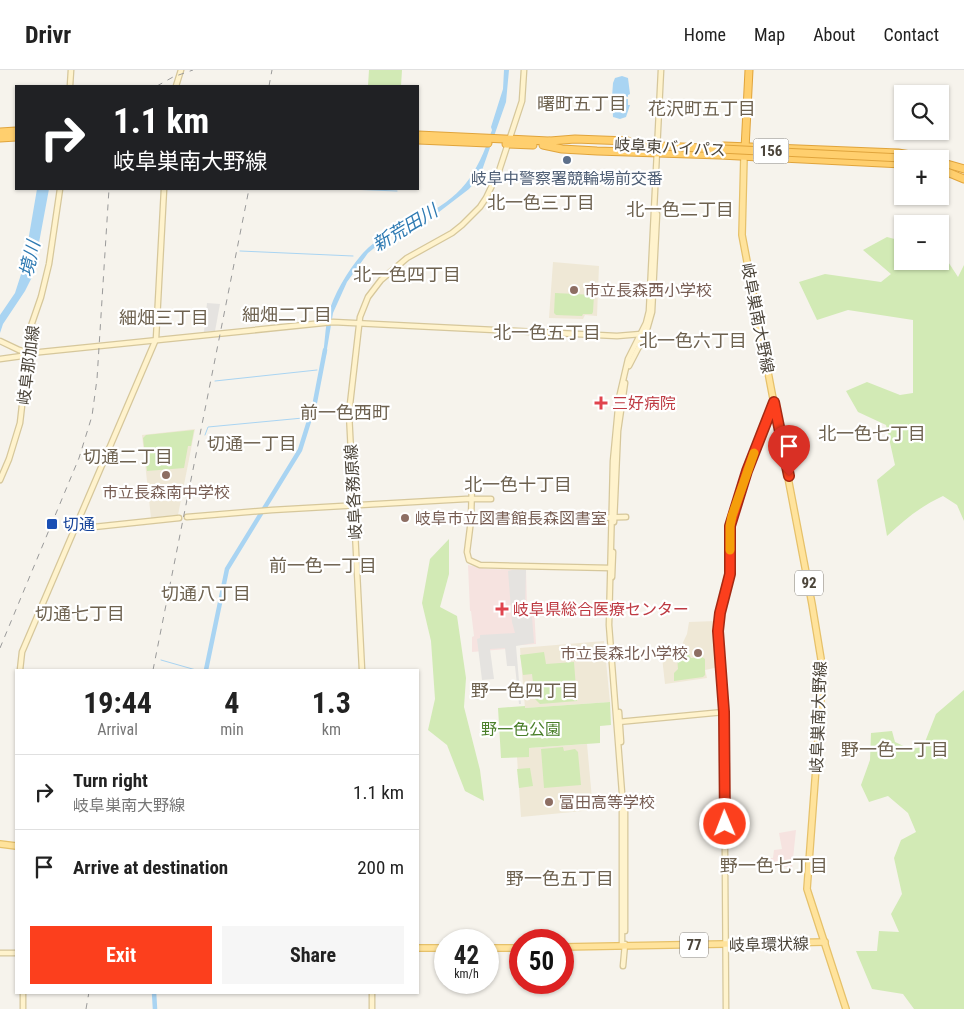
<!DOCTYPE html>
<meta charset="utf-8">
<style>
:root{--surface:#fff;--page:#f6f6f6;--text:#222;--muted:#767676;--line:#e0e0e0;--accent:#fc3f1d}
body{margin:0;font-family:"Roboto Condensed","Noto Sans JP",sans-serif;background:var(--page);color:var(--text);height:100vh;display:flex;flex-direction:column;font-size:19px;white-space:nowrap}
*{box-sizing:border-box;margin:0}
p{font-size:16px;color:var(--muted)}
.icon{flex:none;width:28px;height:28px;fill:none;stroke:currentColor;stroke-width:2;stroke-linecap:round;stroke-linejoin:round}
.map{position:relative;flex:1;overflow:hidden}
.panel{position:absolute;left:15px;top:599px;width:404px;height:325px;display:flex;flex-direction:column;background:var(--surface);border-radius:0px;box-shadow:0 1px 4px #0004}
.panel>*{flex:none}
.hud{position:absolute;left:15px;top:15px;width:404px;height:105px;border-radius:0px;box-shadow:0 1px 4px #0004;background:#202124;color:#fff;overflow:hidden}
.controls{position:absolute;left:894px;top:15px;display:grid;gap:10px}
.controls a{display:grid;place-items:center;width:55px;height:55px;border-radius:0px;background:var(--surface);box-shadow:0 1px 4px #0004;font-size:25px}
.speed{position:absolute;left:434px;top:859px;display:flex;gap:10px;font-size:25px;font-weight:700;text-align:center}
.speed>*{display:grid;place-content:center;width:65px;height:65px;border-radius:50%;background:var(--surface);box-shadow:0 1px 4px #0004;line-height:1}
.speed small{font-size:12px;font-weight:400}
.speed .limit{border:8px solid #d22;background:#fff;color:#111}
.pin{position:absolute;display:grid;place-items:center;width:42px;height:42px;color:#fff;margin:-51px -21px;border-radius:50% 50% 50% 0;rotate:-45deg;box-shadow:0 0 5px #0007}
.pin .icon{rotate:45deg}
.me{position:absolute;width:55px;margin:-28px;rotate:359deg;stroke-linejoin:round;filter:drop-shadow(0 0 4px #0008)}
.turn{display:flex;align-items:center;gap:18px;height:105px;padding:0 15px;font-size:22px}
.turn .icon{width:65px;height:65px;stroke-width:2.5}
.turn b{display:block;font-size:35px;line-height:42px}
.eta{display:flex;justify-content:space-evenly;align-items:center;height:85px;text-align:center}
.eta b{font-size:30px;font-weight:700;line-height:35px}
.action{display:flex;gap:10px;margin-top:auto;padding:10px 15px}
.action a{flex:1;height:58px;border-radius:0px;background:var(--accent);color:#fff;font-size:20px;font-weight:700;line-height:58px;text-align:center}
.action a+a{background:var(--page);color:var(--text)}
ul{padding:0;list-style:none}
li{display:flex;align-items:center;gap:15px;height:75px;padding:0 15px;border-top:1px solid var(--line)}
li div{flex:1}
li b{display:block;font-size:19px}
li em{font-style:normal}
header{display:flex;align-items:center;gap:30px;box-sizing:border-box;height:70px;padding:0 25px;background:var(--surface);border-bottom:1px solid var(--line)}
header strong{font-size:24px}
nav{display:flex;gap:28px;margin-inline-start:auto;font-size:18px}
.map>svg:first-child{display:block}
</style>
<header>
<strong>Drivr</strong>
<nav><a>Home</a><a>Map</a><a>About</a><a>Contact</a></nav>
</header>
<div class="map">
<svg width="964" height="939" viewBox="0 0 964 939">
<rect width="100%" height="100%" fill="#f6f3ec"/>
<g fill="#efe8d6">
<path d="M553 192 599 196 597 246 585 245 583 249 549 248Z"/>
<path d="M195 359 178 445 151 448 142 365Z"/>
<path d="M716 551 719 597 705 600 707 608 665 614 662 587 665 582 671 585H677L687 564 689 552Z"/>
<path d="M604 571 610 632 525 638 520 578Z"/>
<path d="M587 674 593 740 521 747 517 687 529 686V678Z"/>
</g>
<g fill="#f6e3e0">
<path d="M468 495 487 499 526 500 527 536H534L536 574 506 576V579L472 582V567L474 566 471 541H470Z"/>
<path d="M796 760 792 798 767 794 768 788H773L774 780 782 779 779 763Z"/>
</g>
<g fill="#d2eab5">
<path d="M369 0H402L401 16H368Z"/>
<path d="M887 167 902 171V191H940V181H941L958 207 964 195V451L957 435 943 426C921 436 904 450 887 466L877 410 895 395 886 355 858 342 846 321 867 312 900 325 913 323V250L848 240 817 250 799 212 825 204 881 212 891 204 863 180Z"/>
<path d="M555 223 594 225 593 242 592 244H583L582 246 556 245 554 243Z"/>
<path d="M194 360 191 376H188L184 398 147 401 143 368 146 365Z"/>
<path d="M449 469V504L440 537 457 546 466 608 464 637 480 700 484 731 465 721 447 675 428 660 435 629 431 571 422 533 430 489Z"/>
<path d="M544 582 546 594 574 592 577 631 540 634 535 629 532 604 523 605 520 585Z"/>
<path d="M689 585 691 588 702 587 705 589V605L703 607 674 611V603L678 599 677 586Z"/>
<path d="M964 620V939H914L903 924 872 919 856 881H877L879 861 899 862 891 844 902 824 894 788 901 770 916 762 908 743 888 726 869 732 861 715 870 690 871 663 892 661 895 672 910 679 923 677 936 644Z"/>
<path d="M610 632 611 655 600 656V673L529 678V687L501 688 498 638 525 636V638Z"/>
<path d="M563 677 564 681 575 679 578 682 581 715 544 718 541 679Z"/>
<path d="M530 698 533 716 519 718 517 699Z"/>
</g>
<g fill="#e5e3e0">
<path d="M207 233 220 234 215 261 204 262Z"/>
<path d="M512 500H526L525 537H528L529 547H532L534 573 516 576 521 634H519L515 596H507L505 578 490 579 494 609 482 610 477 569 480 568V565L515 563 512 552 508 501Z"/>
</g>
<g fill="#a9d4f2">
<path d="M504 0H509L506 32 480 106 469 119 439 142 388 167 368 183 347 212 333 243 326 285 323 284C325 272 325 259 328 246 333 225 348 200 363 183 378 167 397 159 417 149 463 127 476 106 492 60L491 57 503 19Z"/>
<path d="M622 6 628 8 630 24 628 25V27L622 25 612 27 613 13 615 8Z"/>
<path d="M612 28 619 30 628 29V35H630L626 47 620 49 613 47Z"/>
<path d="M37 119H49L33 205 25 221 3 254 0 263V245L15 223 24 195Z"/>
</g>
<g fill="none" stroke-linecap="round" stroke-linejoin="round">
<g stroke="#a9d4f2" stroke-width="1">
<path d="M349 119 397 121"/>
<path d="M240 181 353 186"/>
<path d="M215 311 317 300"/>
<path d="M205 365 208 357 303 348"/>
<path d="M161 590 196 600"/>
</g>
<g stroke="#a9d4f2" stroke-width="4.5">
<path d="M206 600 227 499 300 380 315 332 325 280"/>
<path d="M154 922 155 939"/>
</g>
<defs>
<g id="secondary">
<path d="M70 16 71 0"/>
<path d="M176 16 181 0"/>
<path d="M0 271 19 280 31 283 333 252 617 266 641 264"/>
<path d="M0 289 22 286 27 283"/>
<path d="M629 296 646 263 652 242 657 144"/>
<path d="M0 410 9 389 20 353 31 256 41 227 49 194 60 119"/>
<path d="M472 412 471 450 467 482 469 490 480 495 610 498"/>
<path d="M187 447 272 440 466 429H491"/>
<path d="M589 448 626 447"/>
<path d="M614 452 618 361 625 313"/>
<path d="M75 459 179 448"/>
<path d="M612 507 613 482"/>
<path d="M20 600 22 582 156 269 164 119"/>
<path d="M362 600 349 343 360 247 368 227 381 210 407 188 452 163 462 155 480 137 486 128 499 101 522 31 524 0"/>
<path d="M619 642 621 672"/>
<path d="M618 652 724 642"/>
<path d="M625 727V861"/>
<path d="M622 876V723L609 555 613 391 619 328 628 289 646 253 649 241 661 0"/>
<path d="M0 883H16"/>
<path d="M623 896 625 874"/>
<path d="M23 922V939"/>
<path d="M372 939V922"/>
<path d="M726 939 724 642 718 561C720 542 727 524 729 506 732 486 728 466 731 446L773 332"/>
</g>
<g id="primary">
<path d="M744 86 742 165 812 534 822 595V616L807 819 846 939"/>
<path d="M0 774 16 776"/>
<path d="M562 877 825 872"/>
<path d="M418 878H445"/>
<path d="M488 878H520"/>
</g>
<g id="highway">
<path d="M0 62 16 61"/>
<path d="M418 65 549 71"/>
<path d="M0 68 16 67"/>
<path d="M418 70 488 73"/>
<path d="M550 71 575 69 628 71"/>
<path d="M506 74 533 75"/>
<path d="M543 75 562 79 597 81 720 85 902 94"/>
<path d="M724 76 898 83 936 89"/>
<path d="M745 79 749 0"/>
<path d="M940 92 964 99"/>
<path d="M940 99 964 109"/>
</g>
</defs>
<use href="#secondary" stroke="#d6c79b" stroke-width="7"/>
<use href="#primary" stroke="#e6c16a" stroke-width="8"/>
<use href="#highway" stroke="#e0a43c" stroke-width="9"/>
<use href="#secondary" stroke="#fff3cd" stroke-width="4.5"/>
<use href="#primary" stroke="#ffe39c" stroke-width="5.5"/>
<use href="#highway" stroke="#ffcf6e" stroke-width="7"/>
<g stroke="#9a9a9a" stroke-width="1" stroke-dasharray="6 6" stroke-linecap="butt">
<path d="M157 16 173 7 193 0"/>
<path d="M269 16 272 0"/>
<path d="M0 578 79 388 92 346 97 309 109 119"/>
<path d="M153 600 249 119"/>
<path d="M86 939 89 922"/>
</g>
<defs>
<path id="highway-bridge" d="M621 74 922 89"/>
</defs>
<use href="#highway-bridge" stroke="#e0a43c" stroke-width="9" stroke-linecap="butt"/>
<use href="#highway-bridge" stroke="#ffcf6e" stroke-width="7"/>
</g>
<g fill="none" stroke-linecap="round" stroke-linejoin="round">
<defs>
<path id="route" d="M725 754 724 642 718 561 720 543 730 504V456L747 401 774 332 789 406"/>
</defs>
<use href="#route" stroke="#a42913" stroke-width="12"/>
<use href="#route" stroke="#fc3f1d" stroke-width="9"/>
<path stroke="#f59e0b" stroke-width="9" d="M730 480V456L732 446 754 383"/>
</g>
<circle fill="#5c6f8a" stroke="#fff" stroke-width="2" cx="567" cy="90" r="5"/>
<g fill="#8d6e63" stroke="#fff" stroke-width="2">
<circle cx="574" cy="220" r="5"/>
<circle cx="166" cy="405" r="5"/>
<circle cx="405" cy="448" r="5"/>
<circle cx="698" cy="583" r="5"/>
<circle cx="549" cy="732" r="5"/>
</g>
<g fill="#e0444e" stroke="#fff" stroke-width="2">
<path d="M598.5 325.5h5v5h5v5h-5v5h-5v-5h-5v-5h5z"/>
<path d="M499.5 531.5h5v5h5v5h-5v5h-5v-5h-5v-5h5z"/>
</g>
<rect fill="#1a4fb4" stroke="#fff" stroke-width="2" x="46" y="448" width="12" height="12" rx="2.5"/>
<g text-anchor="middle" stroke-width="4.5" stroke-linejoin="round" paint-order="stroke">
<g fill="#fff" stroke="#817c74" stroke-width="1">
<rect x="753.5" y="68.5" width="35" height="25" rx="4"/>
<rect x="795" y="500.5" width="28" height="25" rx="4"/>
<rect x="680" y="862.5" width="28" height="25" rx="4"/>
</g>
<g font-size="15" font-weight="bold" fill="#4b4439">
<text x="771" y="86">156</text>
<text x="809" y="518">92</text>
<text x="694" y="880">77</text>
</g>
<g font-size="16" fill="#4b4439" stroke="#fff">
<text transform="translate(670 77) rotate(3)" y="6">岐阜東バイパス</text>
<text transform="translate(758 248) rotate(79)" y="6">岐阜巣南大野線</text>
<text transform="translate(28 295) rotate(-83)" y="6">岐阜那加線</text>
<text transform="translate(353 422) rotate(-93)" y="6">岐阜各務原線</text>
<text transform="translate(818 647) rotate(-88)" y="6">岐阜巣南大野線</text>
<text transform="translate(769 874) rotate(-1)" y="6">岐阜環状線</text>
</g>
<g font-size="16" fill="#4e5e75" stroke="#fff">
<text x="567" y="114">岐阜中警察署競輪場前交番</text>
</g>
<g font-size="16" fill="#785e54" stroke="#fff" text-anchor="start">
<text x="584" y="226">市立長森西小学校</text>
<text x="166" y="428" text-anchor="middle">市立長森南中学校</text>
<text x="415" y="454">岐阜市立図書館長森図書室</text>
<text x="688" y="589" text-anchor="end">市立長森北小学校</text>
<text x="559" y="738">富田高等学校</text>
</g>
<g font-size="16" fill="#be3a42" stroke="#fff" text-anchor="start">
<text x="612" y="339">三好病院</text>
<text x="513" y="545">岐阜県総合医療センター</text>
</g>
<g font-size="16" fill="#164399" stroke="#fff" text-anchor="start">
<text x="63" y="460">切通</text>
</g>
<g font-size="16" fill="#4a7f2a" stroke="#fff">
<text x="521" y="665">野一色公園</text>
</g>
<g font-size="18" fill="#6e6250" stroke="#fff">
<text x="582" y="40">曙町五丁目</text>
<text x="702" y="45">花沢町五丁目</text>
<text x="541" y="139">北一色三丁目</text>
<text x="680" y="146">北一色二丁目</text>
<text x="407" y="211">北一色四丁目</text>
<text x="287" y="251">細畑二丁目</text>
<text x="164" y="254">細畑三丁目</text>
<text x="547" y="269">北一色五丁目</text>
<text x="693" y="277">北一色六丁目</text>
<text x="345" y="349">前一色西町</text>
<text x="872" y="370">北一色七丁目</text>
<text x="252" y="380">切通一丁目</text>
<text x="128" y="393">切通二丁目</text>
<text x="518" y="421">北一色十丁目</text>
<text x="323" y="502">前一色一丁目</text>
<text x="206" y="530">切通八丁目</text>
<text x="80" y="550">切通七丁目</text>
<text x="525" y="627">野一色四丁目</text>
<text x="895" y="686">野一色一丁目</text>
<text x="774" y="802">野一色七丁目</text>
<text x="560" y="815">野一色五丁目</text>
</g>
<g font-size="18" font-style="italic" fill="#2e7ab2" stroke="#fff">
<text transform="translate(405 158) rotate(-31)" y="6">新荒田川</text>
<text transform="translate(30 189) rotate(-77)" y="6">境川</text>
</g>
</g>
</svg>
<div class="controls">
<a><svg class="icon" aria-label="search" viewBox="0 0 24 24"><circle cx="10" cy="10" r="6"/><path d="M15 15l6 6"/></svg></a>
<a>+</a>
<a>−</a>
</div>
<div class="speed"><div>42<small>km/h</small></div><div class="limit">50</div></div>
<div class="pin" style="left:789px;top:406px;background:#d93025"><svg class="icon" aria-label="arrive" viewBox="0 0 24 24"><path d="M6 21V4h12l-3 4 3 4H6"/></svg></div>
<svg class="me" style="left:725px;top:754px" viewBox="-20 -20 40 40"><circle r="17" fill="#fc3f1d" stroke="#fff" stroke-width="3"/><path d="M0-11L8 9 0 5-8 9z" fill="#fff"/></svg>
<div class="hud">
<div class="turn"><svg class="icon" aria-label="right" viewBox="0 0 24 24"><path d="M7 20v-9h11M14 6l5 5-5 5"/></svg><div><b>1.1 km</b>岐阜巣南大野線</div></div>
</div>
<section class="panel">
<div class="eta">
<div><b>19:44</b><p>Arrival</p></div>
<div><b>4</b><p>min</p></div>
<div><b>1.3</b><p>km</p></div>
</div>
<ul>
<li><svg class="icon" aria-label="right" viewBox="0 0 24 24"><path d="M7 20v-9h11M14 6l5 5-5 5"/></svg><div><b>Turn right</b><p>岐阜巣南大野線</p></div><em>1.1 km</em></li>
<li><svg class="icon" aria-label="arrive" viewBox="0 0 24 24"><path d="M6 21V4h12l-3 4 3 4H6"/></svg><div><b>Arrive at destination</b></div><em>200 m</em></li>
</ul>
<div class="action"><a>Exit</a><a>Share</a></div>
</section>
</div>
